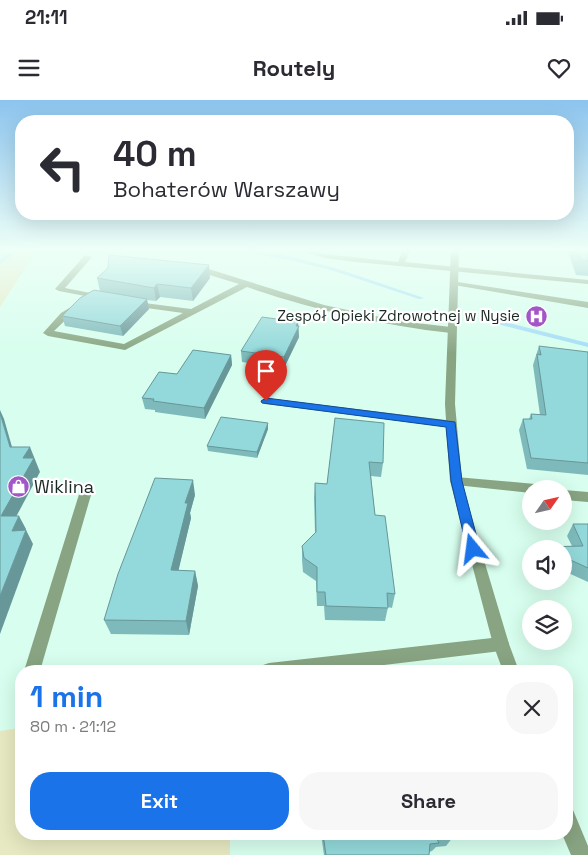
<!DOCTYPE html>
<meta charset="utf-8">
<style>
:root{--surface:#fff;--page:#f7f7f7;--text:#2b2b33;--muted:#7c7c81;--accent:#1a73e8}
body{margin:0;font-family:"Space Grotesk",sans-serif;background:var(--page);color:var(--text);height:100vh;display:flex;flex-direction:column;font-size:19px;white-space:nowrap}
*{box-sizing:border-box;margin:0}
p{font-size:16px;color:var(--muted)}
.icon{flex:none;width:28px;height:28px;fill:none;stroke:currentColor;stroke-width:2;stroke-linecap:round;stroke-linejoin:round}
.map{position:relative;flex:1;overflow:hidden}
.panel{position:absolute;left:15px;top:565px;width:558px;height:175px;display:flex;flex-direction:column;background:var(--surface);border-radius:20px;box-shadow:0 5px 20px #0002}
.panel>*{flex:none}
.guide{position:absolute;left:15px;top:15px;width:559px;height:105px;border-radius:20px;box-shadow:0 5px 20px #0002;background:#fff;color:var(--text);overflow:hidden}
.needle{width:32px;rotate:56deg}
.fabs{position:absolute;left:522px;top:380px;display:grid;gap:10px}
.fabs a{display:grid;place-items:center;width:50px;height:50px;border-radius:50%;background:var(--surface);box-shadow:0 5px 20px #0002;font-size:25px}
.pin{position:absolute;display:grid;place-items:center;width:42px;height:42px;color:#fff;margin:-51px -21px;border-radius:50% 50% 50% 0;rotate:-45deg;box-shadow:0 0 5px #0007}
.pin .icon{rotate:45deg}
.me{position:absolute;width:55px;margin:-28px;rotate:344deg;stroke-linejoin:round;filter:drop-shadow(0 0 4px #0008)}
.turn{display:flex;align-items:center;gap:18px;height:105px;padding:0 15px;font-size:22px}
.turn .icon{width:65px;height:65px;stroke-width:2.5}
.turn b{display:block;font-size:35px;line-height:42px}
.round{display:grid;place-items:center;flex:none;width:52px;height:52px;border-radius:20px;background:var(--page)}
.headline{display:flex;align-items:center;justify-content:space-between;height:85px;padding:0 15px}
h1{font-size:30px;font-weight:600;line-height:38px;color:var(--accent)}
.primary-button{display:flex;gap:10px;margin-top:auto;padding:10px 15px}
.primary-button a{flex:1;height:58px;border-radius:20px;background:var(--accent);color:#fff;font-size:20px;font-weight:600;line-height:58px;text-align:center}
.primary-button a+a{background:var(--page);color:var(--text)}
.status{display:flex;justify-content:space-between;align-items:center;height:35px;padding:0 25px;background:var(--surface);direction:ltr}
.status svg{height:14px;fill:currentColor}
header{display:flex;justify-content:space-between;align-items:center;height:65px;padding:0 15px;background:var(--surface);font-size:22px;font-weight:600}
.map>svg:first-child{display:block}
</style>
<div class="status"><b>21:11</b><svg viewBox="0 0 49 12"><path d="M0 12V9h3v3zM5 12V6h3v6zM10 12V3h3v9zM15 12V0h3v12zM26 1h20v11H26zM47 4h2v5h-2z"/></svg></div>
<header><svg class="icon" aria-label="menu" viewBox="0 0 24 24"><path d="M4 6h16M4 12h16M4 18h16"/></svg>Routely<svg class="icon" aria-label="heart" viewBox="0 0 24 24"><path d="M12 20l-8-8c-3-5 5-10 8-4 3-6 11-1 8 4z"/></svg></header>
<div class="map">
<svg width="588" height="755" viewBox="0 0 588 755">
<rect width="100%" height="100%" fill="#d7feee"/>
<g fill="#e6e9c1">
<path d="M0 149H44L29 162 0 207Z"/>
<path d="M21 628V734H230V755H0V631Z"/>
</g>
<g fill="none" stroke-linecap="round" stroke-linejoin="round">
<g fill="#a3ddf6" fill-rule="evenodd">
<path d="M15 149H22L0 164V159Z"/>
<path d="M228 149H241L289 156 335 168 424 198 419 199 331 170 289 160Z"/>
<path d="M481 216 588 243V247L481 220Z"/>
</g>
<g fill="#88a482" fill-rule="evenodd">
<path d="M294 149H306L325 154 398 162 403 149H411L405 162 588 180V184L356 162 325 158Z"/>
<path d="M85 155 92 157 65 188 106 196V200L59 191 55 189Z"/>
<path d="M190 165H196L324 205 399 221 451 227 456 230 451 233C381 225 313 210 247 187L125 250 48 236 43 233 61 213 74 205 78 208C70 216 62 223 54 231L124 244 183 213 132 206 128 203 129 201 191 209 239 184 190 169Z"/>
<path d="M451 181 588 202V208L454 185H451Z"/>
<path d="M456 377 535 384 541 389H531V393L456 385 452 384 450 381 452 378Z"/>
<path d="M87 383 92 385 93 388 40 571H24L81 388 82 385Z"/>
<path d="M564 390 588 392V402L564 400Z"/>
<path d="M501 537 507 539 509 544 507 549 501 551 334 571H261L263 565 269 563Z"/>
</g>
<g fill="#88a482" fill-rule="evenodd">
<path d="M451 149H459L455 304 462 381 475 430 509 544 519 571H503L493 544 450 381 446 327 266 304 261 301 266 298 446 320 445 304Z"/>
<path d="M566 707 573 710 588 746V755H571L562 734H566Z"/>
</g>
</g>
<g fill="#7ebabb">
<path d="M567 149H588V176L576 175Z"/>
<path d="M97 178H210L193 201 160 197 156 201 147 200 149 209 123 236 65 226 62 216 100 191Z"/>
<path d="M298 222 299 237 284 268 242 262 241 251Z"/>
<path d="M539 246 588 254V375L527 369 519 330 523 319H529L531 314 540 315 533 265Z"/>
<path d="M231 255 232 265 205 319 155 312V310L145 309 142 298 177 274Z"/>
<path d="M335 318 383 363 381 377 371 376 375 415 395 494 392 508 388 507 385 521 325 520 324 506H317L316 481 303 472 302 460V446L315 433 314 398 315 383 327 384Z"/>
<path d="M268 329 257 358 208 351 207 346Z"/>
<path d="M195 395 190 413 191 418 178 471H195L198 486 189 535 111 534 104 520Z"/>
<path d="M573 424H588V482L564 471V449H540L541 447 572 446 567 436Z"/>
<path d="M294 734H307L294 735Z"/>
<path d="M321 734H452L453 737 446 746 436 747 432 751 429 752V755H324Z"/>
</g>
<g fill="#679799">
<path d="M209 165 210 178 193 201 191 188Z"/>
<path d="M157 184 160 197 156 201 154 188Z"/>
<path d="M147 199 149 209 123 236 120 226Z"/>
<path d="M298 222 299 237 284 268V257Z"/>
<path d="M231 255 232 265 205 319 204 308Z"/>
<path d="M0 310 4 319 16 361 10 347 0 313Z"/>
<path d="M268 323V329L257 358V352Z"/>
<path d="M30 347 40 372 9 430 1 416 23 358Z"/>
<path d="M193 380 195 395 190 413 191 418 175 485 171 470 185 403Z"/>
<path d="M19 416 26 429 20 444 12 431Z"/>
<path d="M26 430 33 444 0 534V496Z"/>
<path d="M195 471 198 486 189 535 186 521Z"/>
</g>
<g fill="#93d8da" stroke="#679799">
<path d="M577 149H588V161L581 160Z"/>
<path d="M109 155 209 165 191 188 157 184 154 188 97 178 108 168Z"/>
<path d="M94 190 147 199 120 226 62 216 80 198Z"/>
<path d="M262 217 298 222 296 226H299L284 257 241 251Z"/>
<path d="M539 246 588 252V363L531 358 523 319H532L531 314 546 315 537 254 541 255Z"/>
<path d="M193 250 231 255 204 308 153 301 154 299 142 298 159 272 177 274Z"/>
<path d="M0 313 10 347H30L23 358H34L1 416H19L12 431 26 430 0 496Z"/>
<path d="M221 317 268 323 257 352 207 346Z"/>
<path d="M335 318 384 323 383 363 369 362 375 415 385 416 395 494 387 493 388 508 326 506 325 492H317V467L304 458 302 446 316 432 315 383 327 384Z"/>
<path d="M155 378 193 380 185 403H188L171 470 195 471 186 521 104 520 118 474Z"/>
<path d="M573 424H588V468L564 457V449H546L541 447 583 446Z"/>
<path d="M323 734H452L453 737 437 739 439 743 430 744 429 755H326Z"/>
</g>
<linearGradient id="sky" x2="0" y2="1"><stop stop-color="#8cc4ee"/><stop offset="0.59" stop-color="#edfff7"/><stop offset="1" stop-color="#edfff7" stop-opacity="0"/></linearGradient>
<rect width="588" height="254" fill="url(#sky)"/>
<path fill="#1a73e8" stroke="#114b97" d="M266 298 455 322 462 381 480 449 478 453H469L467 449 451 381 446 327 262 303 261 301Z"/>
<defs>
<symbol id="hospital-disc" viewBox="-11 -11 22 22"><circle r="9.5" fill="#a356c8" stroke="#fff"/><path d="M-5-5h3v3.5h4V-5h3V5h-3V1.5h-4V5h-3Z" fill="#fff"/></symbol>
<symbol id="shop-disc" viewBox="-11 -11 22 22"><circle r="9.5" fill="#a356c8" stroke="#fff"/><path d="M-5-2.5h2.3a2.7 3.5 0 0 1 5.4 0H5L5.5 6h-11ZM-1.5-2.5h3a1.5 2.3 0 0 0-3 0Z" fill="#fff"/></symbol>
</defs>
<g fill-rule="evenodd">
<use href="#hospital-disc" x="524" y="204" width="25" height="25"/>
<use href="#shop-disc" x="6" y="374" width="25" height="25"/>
</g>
<g text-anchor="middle" stroke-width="4.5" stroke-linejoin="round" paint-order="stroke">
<g font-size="15" fill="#1a2923" stroke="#fff" text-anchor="end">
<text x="520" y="221">Zespół Opieki Zdrowotnej w Nysie</text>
</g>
<g font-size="18" fill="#1a2923" stroke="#fff" text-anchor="start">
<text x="34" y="393">Wiklina</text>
</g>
</g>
</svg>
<div class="fabs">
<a><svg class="needle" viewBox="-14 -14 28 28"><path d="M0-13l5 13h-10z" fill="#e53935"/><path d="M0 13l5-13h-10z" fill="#7c7c81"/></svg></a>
<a><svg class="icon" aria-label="sound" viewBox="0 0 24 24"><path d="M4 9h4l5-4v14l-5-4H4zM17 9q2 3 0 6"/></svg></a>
<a><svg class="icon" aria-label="layers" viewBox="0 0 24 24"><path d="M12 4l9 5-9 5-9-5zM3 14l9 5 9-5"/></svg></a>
</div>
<div class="pin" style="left:266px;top:301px;background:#d93025"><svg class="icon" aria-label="arrive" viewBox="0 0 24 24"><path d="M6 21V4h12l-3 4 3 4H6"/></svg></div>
<svg class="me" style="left:473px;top:449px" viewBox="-20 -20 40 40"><path d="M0-17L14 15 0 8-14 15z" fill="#1a73e8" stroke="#fff" stroke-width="4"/></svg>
<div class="guide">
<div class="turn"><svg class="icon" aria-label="left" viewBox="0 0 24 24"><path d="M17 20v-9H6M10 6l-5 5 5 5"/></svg><div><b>40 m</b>Bohaterów Warszawy</div></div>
</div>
<section class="panel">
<div class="headline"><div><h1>1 min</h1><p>80 m · 21:12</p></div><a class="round"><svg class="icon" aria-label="close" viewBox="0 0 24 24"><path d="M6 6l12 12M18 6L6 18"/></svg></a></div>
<div class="primary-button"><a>Exit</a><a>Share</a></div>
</section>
</div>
